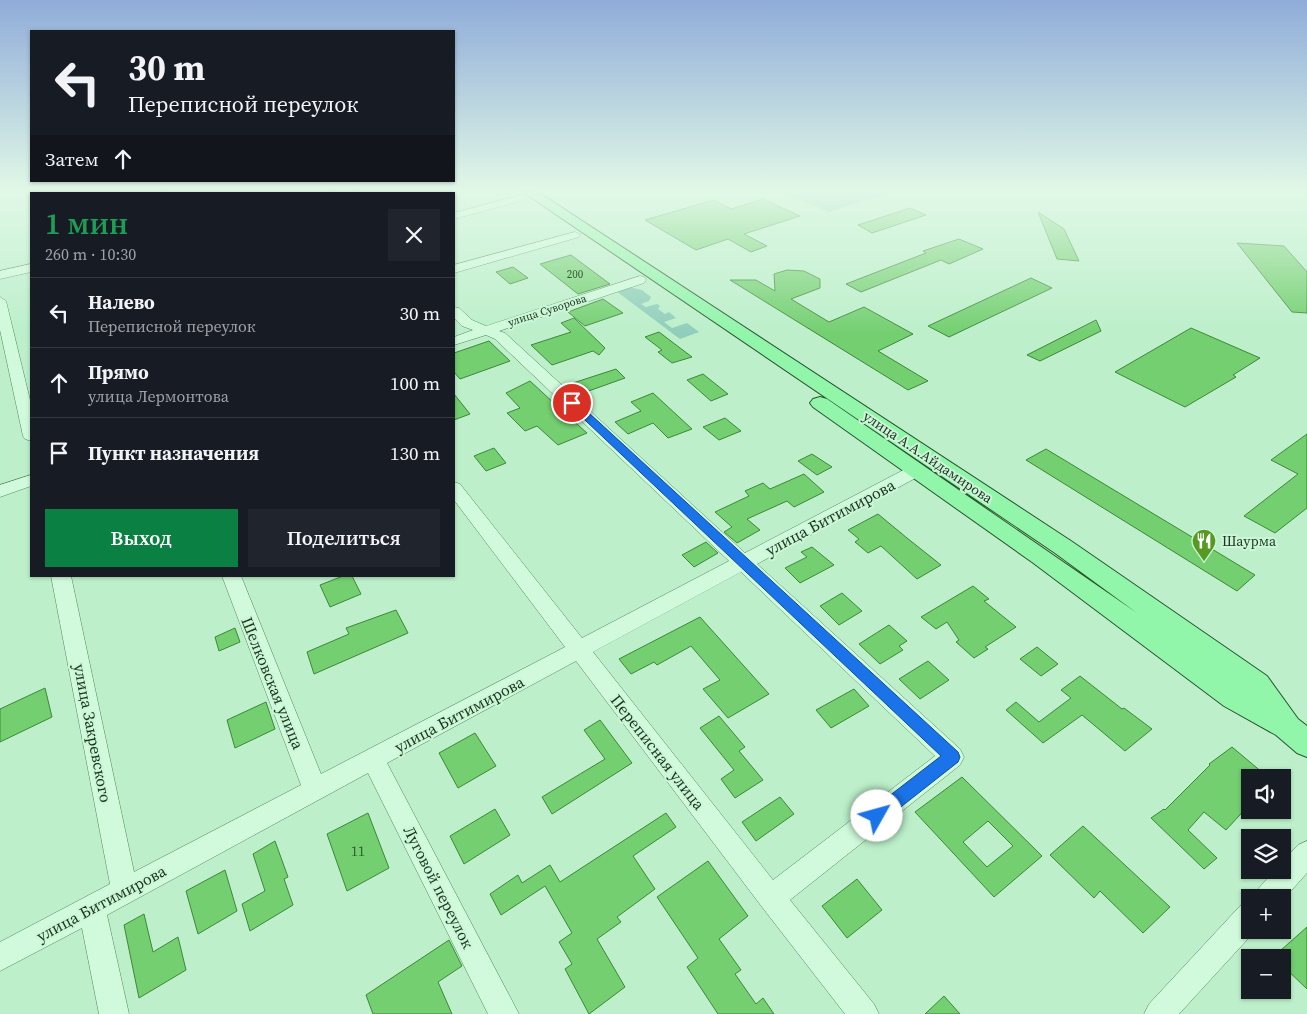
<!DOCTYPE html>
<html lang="ru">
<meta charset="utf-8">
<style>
:root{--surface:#171b24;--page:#20242c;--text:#f1f3f6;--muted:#9ea1a6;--line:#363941;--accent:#0b8043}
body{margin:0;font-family:"Source Serif 4",serif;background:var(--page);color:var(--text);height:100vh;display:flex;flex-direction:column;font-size:19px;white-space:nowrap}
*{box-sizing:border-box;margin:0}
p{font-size:16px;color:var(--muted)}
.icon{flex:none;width:28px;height:28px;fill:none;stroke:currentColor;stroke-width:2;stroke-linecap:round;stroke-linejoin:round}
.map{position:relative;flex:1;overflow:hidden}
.sheet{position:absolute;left:30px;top:192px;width:425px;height:385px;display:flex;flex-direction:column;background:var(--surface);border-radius:0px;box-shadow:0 1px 4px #0004}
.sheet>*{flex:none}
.top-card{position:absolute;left:30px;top:30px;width:425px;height:152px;border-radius:0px;box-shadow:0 1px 4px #0004;background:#171b24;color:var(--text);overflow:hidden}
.buttons{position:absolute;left:1241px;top:769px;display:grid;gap:10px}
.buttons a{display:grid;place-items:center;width:50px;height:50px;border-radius:0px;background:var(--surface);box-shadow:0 1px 4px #0004;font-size:25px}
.pin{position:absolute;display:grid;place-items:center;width:42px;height:42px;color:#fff;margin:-21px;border:2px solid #fff;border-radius:50%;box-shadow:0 1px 5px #0007}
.me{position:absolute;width:55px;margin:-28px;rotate:52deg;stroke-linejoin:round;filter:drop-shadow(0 0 4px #0008)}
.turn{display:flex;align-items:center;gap:18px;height:105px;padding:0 15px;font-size:22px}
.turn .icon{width:65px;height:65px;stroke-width:2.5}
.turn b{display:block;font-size:35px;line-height:42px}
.then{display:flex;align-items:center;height:48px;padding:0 15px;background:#0003;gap:10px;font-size:19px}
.round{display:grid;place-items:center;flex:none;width:52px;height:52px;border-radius:0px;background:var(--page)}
.summary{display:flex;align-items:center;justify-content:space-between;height:85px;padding:0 15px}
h1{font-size:30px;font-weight:600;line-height:38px;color:#1e9e55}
.cta{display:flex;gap:10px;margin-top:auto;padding:10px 15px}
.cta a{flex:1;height:58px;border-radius:0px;background:var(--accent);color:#fff;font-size:20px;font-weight:600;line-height:58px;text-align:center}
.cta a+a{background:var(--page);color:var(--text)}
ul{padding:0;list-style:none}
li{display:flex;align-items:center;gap:15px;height:70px;padding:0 15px;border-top:1px solid var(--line)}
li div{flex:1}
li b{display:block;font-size:19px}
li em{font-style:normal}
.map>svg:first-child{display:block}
</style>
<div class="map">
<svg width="1307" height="1014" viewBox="0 0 1307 1014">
<rect width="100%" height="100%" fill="#bcefca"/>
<g fill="#90cdba">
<path d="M782 192H891L829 212Z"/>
<path d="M629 287 642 290 651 297 649 301 641 304 646 307 657 304 660 306 658 309 665 314 669 312 676 318 664 322 672 328 687 323 699 332 680 339 616 291Z"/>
</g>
<g fill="#73cf70" stroke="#3e873a" fill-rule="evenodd">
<path d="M763 199 800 216 744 234 767 246 751 252 728 239 696 250 645 220 714 200 731 209Z"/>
<path d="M910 208 926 215 872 233 858 225Z"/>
<path d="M1038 212 1064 229 1079 261 1057 259Z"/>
<path d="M959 239 983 249 949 264 941 260 861 292 846 284 926 253 923 251Z"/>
<path d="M1237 243 1284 246 1307 272V313L1292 312Z"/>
<path d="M571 255 610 284 578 294 540 264Z"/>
<path d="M513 267 528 278 510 284 496 272Z"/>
<path d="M787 270 804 271 820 279V288L791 299 829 322 864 307 913 334 878 351 928 381 908 390 730 280H756L775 291 774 274Z"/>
<path d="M1031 278 1052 288 949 337 928 326Z"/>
<path d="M603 299 623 313 585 326 568 312Z"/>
<path d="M574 318 605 348 599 355 593 351 552 365 531 345 571 332 561 323Z"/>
<path d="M1096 320 1101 331 1040 361 1027 355Z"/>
<path d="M1191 328 1260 358 1233 375 1236 377 1185 407 1115 372Z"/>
<path d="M659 332 692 357 672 363 658 352 662 350 645 337Z"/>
<path d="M489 341 510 361 460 379 454 372V353Z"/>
<path d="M616 369 625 378 583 393 573 383Z"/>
<path d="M703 374 728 394 711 401 687 380Z"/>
<path d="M530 381 569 417 587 433 558 445 537 426 525 431 507 413 520 408 506 393Z"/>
<path d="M653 393 692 429 668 438 653 423 628 434 615 422 641 411 631 402Z"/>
<path d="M454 394 470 414 454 420Z"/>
<path d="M725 418 741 431 719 440 703 427Z"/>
<path d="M1307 434V508L1275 533 1244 516 1298 474 1271 460Z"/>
<path d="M494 448 506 463 486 471 474 456Z"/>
<path d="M1046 449 1255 575 1237 591 1026 460Z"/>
<path d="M812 454 832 467 817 475 798 461Z"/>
<path d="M804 474 824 492 794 507 787 501 747 519 760 530 737 543 724 532 732 527 715 512 749 496 745 491 763 483 770 489Z"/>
<path d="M878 514 907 538 941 565 917 579 881 546 868 553 855 542 859 539 848 530Z"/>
<path d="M706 542 718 553 694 567 682 555Z"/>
<path d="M812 547 834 565 800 583 785 568 807 557 801 552Z"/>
<path d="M343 576H352L361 594 330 607 320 585Z"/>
<path d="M973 586 989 599 984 601 1016 627 985 647 988 649 974 658 956 642 959 640 947 622 936 629 921 617Z"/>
<path d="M842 593 862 611 839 625 820 606Z"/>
<path d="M396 610 408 633 314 674 307 652 349 634 346 628Z"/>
<path d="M700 617 769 694 728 718 703 689 720 680 691 646 657 665 654 662 631 674 619 659Z"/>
<path d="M889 625 907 641 899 646 903 650 880 664 859 644Z"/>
<path d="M235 628 240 642 219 651 215 637Z"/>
<path d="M1037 647 1058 664 1041 676 1020 659Z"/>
<path d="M928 661 949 680 920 699 899 679Z"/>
<path d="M1080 676 1122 709 1124 708 1152 729 1125 751 1082 715 1043 743 1006 710 1016 702 1039 722 1071 698 1061 690Z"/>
<path d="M45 688 52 717 0 742V709Z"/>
<path d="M854 689 869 706 831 728 816 710Z"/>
<path d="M266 702 275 729 235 748 227 720Z"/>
<path d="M719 716 745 747 739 751 763 780 735 798 721 779 734 770 700 728Z"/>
<path d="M600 720 632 763 552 814 542 797 605 759 584 730Z"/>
<path d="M475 733 496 766 458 788 439 753Z"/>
<path d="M1232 747 1269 778H1250V804L1226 830 1204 812 1188 830 1217 858 1204 869 1151 818 1164 809 1165 810 1210 765 1209 764Z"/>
<path d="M962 777 1042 856 994 897 915 812ZM988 821 1013 846 987 867 963 842Z"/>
<path d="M780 797 794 814 756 841 742 822Z"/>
<path d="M495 809 510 835 464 864 450 836Z"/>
<path d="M368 813 389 868 347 891 327 834Z"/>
<path d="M666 813 676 827 633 856 655 889 617 917 621 922 597 939 625 987 589 1014 565 969 572 964 559 942 572 933 545 886 501 915 490 894 518 875 522 883 550 865 560 882Z"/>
<path d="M1083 826 1170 907 1143 933 1100 891 1094 898 1050 855Z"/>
<path d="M275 841 288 877 284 879 293 905 250 931 242 904 265 891 253 854Z"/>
<path d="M708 861 748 916 719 939 741 970 735 974 756 1004 763 998 774 1014H718L687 967 698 958 657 897Z"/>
<path d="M225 870 237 911 198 934 186 891Z"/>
<path d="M857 879 882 910 847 938 822 906Z"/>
<path d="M144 914 153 952 178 937 186 970 139 998 124 925Z"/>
<path d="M1307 927V989L1282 965V958H1272Z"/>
<path d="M449 940 462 966 438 982 452 1014H373L366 995Z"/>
<path d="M944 996 960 1014H925Z"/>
</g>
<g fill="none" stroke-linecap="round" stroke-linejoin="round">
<defs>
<g id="minor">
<path d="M158 192H168L169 194H159Z"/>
<path d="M326 192H336L338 194H327Z"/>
<path d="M347 192H363L362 194H345Z"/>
<path d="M521 195 526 198 525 200 454 219V213Z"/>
<path d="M575 232 581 235 579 237 454 273V265Z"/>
<path d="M31 264V272L0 279V271Z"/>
<path d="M640 276 644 277 646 280 644 283 499 331 505 333 745 553 911 466 917 465 923 466 925 470 923 474 757 564 960 749 964 757 960 765 790 900 874 1004 879 1014H845L762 907 576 661 387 763 519 1014H488L368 773 107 915 129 1014H99L82 928 0 971V942L110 884 51 576H71L134 872 301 785 222 576H241L321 774 565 647 454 500V482L460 484 582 638 729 561 495 339 486 335 454 345V337L473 330 462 326 454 318V307L459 308 472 320 486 326ZM741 572 935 756 773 880 593 652Z"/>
<path d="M0 297 6 301 31 404V441L25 439 23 436 0 330Z"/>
<path d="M31 475V486L0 497V485Z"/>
<path d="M1307 841V873L1282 901V898H1254L1258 889 1275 870H1282V862L1298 845Z"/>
<path d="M1250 902V930H1256L1179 1014H1144L1149 1004 1240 906Z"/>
</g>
<path id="major" d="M523 192H538L1071 541 1267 676 1298 719 1307 726V757L1297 753 1276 735 1224 706 1032 562 813 407 810 403 813 399 820 397 827 399 1137 613 1055 553Z"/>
</defs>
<use href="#minor" stroke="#55875a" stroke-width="1"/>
<use href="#major" stroke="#2a552b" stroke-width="2"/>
<use href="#minor" fill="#d0fadb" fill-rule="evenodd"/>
<use href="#major" fill="#91f5aa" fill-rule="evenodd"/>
</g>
<linearGradient id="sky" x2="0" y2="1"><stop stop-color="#8facd8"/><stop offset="0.57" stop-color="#e1f8e7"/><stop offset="1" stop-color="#e1f8e7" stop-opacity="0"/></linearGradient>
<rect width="1307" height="334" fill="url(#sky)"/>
<path fill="#1a73e8" stroke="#114b97" d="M572 400 576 401 958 752 960 757 958 762 883 821 877 823 871 821 869 816 871 810 941 756 569 405V401Z"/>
<defs>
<symbol id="restaurant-pin" viewBox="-11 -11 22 30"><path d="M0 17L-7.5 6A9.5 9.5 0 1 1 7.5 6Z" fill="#589923" stroke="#ccf6d8"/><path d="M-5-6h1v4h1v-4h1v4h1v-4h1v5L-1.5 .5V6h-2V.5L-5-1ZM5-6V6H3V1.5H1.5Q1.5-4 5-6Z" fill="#fff"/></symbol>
</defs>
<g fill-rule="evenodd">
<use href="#restaurant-pin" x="1190" y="527" width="28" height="38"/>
</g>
<g text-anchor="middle" stroke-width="4" stroke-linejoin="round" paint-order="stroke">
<g font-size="11" fill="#315c31">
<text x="575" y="278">200</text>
</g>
<g font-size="11" fill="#1b361c" stroke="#ccf6d8">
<text transform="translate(547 310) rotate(-18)" y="4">улица Суворова</text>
</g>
<g font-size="14" fill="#1b361c" stroke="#ccf6d8">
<text transform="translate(928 457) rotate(34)" y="5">улица А.А.Айдамирова</text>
</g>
<g font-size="14" fill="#1b361c" stroke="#ccf6d8" text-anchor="start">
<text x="1222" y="546">Шаурма</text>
</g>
<g font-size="14" fill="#315c31">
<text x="358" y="856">11</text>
</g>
<g font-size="16" fill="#1b361c" stroke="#ccf6d8">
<text transform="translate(830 517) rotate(-28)" y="6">улица Битимирова</text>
<text transform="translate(273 683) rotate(68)" y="6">Шелковская улица</text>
<text transform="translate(459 714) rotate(-28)" y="6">улица Битимирова</text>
<text transform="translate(93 733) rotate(79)" y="6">улица Закревского</text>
<text transform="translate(658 752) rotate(52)" y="6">Переписная улица</text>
<text transform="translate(439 887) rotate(63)" y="6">Луговой переулок</text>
<text transform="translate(101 903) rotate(-28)" y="6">улица Битимирова</text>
</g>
</g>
</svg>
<div class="buttons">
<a><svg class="icon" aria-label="sound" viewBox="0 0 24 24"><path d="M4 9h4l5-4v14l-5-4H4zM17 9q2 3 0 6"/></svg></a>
<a><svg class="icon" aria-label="layers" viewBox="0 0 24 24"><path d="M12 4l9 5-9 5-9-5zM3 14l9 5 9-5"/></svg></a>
<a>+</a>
<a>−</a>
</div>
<div class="pin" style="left:572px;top:403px;background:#d93025"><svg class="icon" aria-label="arrive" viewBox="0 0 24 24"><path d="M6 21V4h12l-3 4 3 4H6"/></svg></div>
<svg class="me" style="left:877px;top:816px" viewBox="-20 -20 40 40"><circle r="19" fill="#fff"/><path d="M0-13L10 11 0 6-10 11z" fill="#1a73e8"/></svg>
<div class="top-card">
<div class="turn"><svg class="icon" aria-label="left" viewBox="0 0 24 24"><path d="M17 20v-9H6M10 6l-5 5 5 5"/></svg><div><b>30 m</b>Переписной переулок</div></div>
<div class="then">Затем<svg class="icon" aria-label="ahead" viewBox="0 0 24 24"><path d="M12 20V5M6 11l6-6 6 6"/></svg></div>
</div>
<section class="sheet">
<div class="summary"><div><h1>1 мин</h1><p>260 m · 10:30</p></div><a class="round"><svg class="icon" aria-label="close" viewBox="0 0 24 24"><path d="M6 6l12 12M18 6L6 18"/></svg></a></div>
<ul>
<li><svg class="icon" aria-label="left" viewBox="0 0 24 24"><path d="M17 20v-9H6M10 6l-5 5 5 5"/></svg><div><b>Налево</b><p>Переписной переулок</p></div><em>30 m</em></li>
<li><svg class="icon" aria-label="ahead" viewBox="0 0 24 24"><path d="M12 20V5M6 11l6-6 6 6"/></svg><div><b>Прямо</b><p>улица Лермонтова</p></div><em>100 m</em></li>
<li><svg class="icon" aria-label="arrive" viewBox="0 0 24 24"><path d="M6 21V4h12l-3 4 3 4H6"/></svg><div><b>Пункт назначения</b></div><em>130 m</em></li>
</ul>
<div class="cta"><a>Выход</a><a>Поделиться</a></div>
</section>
</div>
